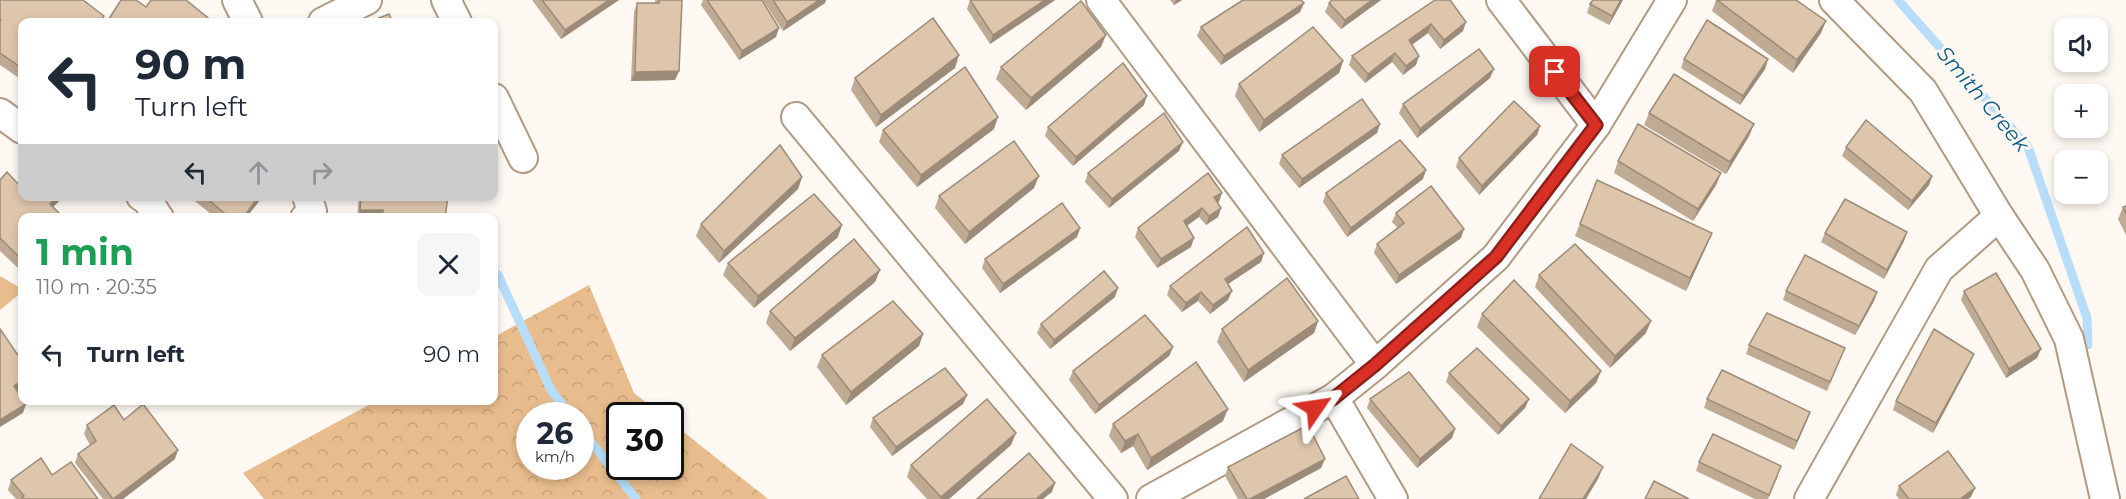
<!DOCTYPE html>
<meta charset="utf-8">
<style>
:root{--surface:#fff;--page:#f6f6f7;--text:#1f2937;--muted:#747a83}
body{margin:0;font-family:Montserrat,sans-serif;background:var(--page);color:var(--text);height:100vh;display:flex;flex-direction:column;font-size:22px;white-space:nowrap}
*{box-sizing:border-box;margin:0}
p{font-size:20px;color:var(--muted)}
.icon{flex:none;width:33px;height:33px;fill:none;stroke:currentColor;stroke-width:2;stroke-linecap:round;stroke-linejoin:round}
.map{position:relative;flex:1;overflow:hidden}
.details{position:absolute;left:18px;top:213px;width:480px;height:192px;display:flex;flex-direction:column;background:var(--surface);border-radius:12px;box-shadow:0 3px 9px #0003}
.details>*{flex:none}
.guide{position:absolute;left:18px;top:18px;width:480px;height:183px;border-radius:12px;box-shadow:0 3px 9px #0003;background:#fff;color:var(--text);overflow:hidden}
.controls{position:absolute;left:2054px;top:18px;display:grid;gap:12px}
.controls a{display:grid;place-items:center;width:54px;height:54px;border-radius:12px;background:var(--surface);box-shadow:0 3px 9px #0003;font-size:30px}
.speed{position:absolute;left:516px;top:402px;display:flex;gap:12px;font-size:30px;font-weight:700;text-align:center}
.speed>*{display:grid;place-content:center;width:78px;height:78px;border-radius:50%;background:var(--surface);box-shadow:0 3px 9px #0003;line-height:1}
.speed small{font-size:15px;font-weight:400}
.speed .limit{border:3px solid #111;border-radius:9px;background:#fff;color:#111}
.pin{position:absolute;display:grid;place-items:center;width:51px;height:51px;color:#fff;margin:-26px;border-radius:12px;box-shadow:0 3px 9px #0006}
.me{position:absolute;width:66px;margin:-33px;rotate:58deg;stroke-linejoin:round;filter:drop-shadow(0 0 4px #0008)}
.turn{display:flex;align-items:center;gap:21px;height:126px;padding:0 18px;font-size:27px}
.turn .icon{width:78px;height:78px;stroke-width:2.5}
.turn b{display:block;font-size:42px;line-height:51px}
.lanes{display:flex;align-items:center;height:57px;padding:0 18px;background:#0003;justify-content:center;gap:30px;direction:ltr}
.lanes .off{opacity:.35}
.round{display:grid;place-items:center;flex:none;width:63px;height:63px;border-radius:12px;background:var(--page)}
.head{display:flex;align-items:center;justify-content:space-between;height:102px;padding:0 18px}
h1{font-size:36px;font-weight:700;line-height:45px;color:#1e9e55}
ul{padding:0;list-style:none}
li{display:flex;align-items:center;gap:18px;height:78px;padding:0 18px}
li div{flex:1}
li b{display:block;font-size:22px}
li em{font-style:normal}
.map>svg:first-child{display:block}
</style>
<div class="map">
<svg width="2126" height="499" viewBox="0 0 2126 499">
<defs>
<pattern id="forest-crowns" width="20" height="18" patternUnits="userSpaceOnUse" patternTransform="scale(1.5)"><rect width="20" height="18" fill="#e8bc8d"/><path d="M2 6a3 3 0 1 1 6 0M12 15a3 3 0 1 1 6 0" fill="none" stroke="#c7a179"/></pattern>
</defs>
<rect width="100%" height="100%" fill="#fdf8f2"/>
<path fill="#e8bc8d" d="M0 276 22 289V292L0 310Z"/>
<path fill="url(#forest-crowns)" fill-rule="evenodd" d="M589 285 634 393 662 415 620 416V466H670L671 422 768 499H264L243 473 376 401 494 400V337ZM530 416H580V466H530Z"/>
<g fill="none" stroke-linecap="round" stroke-linejoin="round">
<g stroke="#b7ddfa" stroke-width="9">
<path d="M1898 0 2028 147 2087 318 2088 345"/>
<path d="M498 275 551 390 571 416"/>
<path d="M580 428 636 499"/>
</g>
<defs>
<g id="minor">
<path d="M237 0 248 22"/>
<path d="M446 0 457 22"/>
<path d="M1101 0 1375 365"/>
<path d="M1501 0 1596 125"/>
<path d="M1834 0 1923 91 1999 216 2035 270 2069 339 2105 499"/>
<path d="M323 22 367 0"/>
<path d="M494 98 523 158"/>
<path d="M0 113 22 129"/>
<path d="M796 117 1113 499"/>
<path d="M141 196 147 200 159 218"/>
<path d="M305 218 312 211 307 196"/>
<path d="M1151 499 1334 398"/>
<path d="M1393 499 1334 398 1375 365 1496 257 1596 125 1672 0"/>
<path d="M1809 499 1939 269 1999 216"/>
</g>
</defs>
<use href="#minor" stroke="#b19a82" stroke-width="32"/>
<use href="#minor" stroke="#fff" stroke-width="28"/>
</g>
<g fill="#bfaa94">
<path d="M0 0 104 16 101 22H22V80L0 65Z"/>
<path d="M532 0H619L561 39Z"/>
<path d="M655 0H682L679 71 675 80 631 81 634 12 637 3H655Z"/>
<path d="M703 0H762L776 37 739 60 701 5Z"/>
<path d="M763 0H826L825 3 783 31Z"/>
<path d="M970 0H1055L990 44 967 9Z"/>
<path d="M1170 0H1182L1174 5Z"/>
<path d="M1381 0 1341 29 1325 12 1329 3Z"/>
<path d="M1435 0 1463 31 1440 49 1428 33 1412 45 1416 65 1403 75 1392 62 1365 83 1349 65 1352 56Z"/>
<path d="M1623 0 1609 25 1587 13 1590 4Z"/>
<path d="M1716 0H1796L1821 33 1793 73 1712 11Z"/>
<path d="M1304 3 1300 12 1221 65 1197 36 1201 27Z"/>
<path d="M1101 47 1026 110 996 79 1001 67Z"/>
<path d="M1684 59H1768L1765 69 1740 105 1681 68Z"/>
<path d="M1343 61 1339 73 1259 132 1235 96 1239 84Z"/>
<path d="M955 68 876 127 851 90 855 78Z"/>
<path d="M1490 78 1417 138 1399 113 1403 104Z"/>
<path d="M1144 105 1073 166 1045 136 1048 127Z"/>
<path d="M1649 113 1754 124 1749 136 1726 174 1644 125Z"/>
<path d="M1380 124 1377 133 1299 188 1279 164 1282 155Z"/>
<path d="M1540 126 1537 135 1479 195 1456 167 1459 158Z"/>
<path d="M994 129 917 187 879 142 883 130Z"/>
<path d="M1846 147 1932 176 1929 185 1908 210 1842 156Z"/>
<path d="M1179 151 1109 208 1085 182 1088 173Z"/>
<path d="M1618 161 1721 173 1716 185 1693 221 1614 173Z"/>
<path d="M802 177 798 189 719 263 696 236 701 224Z"/>
<path d="M1423 179 1347 237 1323 202 1326 193Z"/>
<path d="M0 180 22 196H64L53 207 22 218V264L18 268 0 251Z"/>
<path d="M1597 180 1712 233 1707 245 1686 291 1575 236Z"/>
<path d="M1034 188 965 244 935 208 939 196Z"/>
<path d="M191 196H263L246 218H216L191 198Z"/>
<path d="M359 196H448L445 218H357Z"/>
<path d="M1217 202 1221 208 1218 217 1206 225 1199 217 1187 226 1191 247 1157 268 1135 237 1138 228 1219 202Z"/>
<path d="M2126 206V235L2118 219 2123 207Z"/>
<path d="M1396 213 1461 238 1396 284 1374 253 1377 244 1398 228 1392 222Z"/>
<path d="M1080 228 1077 237 1000 293 982 268 985 259Z"/>
<path d="M1907 232 1904 241 1884 279 1821 242 1825 233Z"/>
<path d="M838 237 754 308 723 275 728 263Z"/>
<path d="M1264 253 1261 262 1228 284V300L1210 314 1198 301 1182 312 1167 295 1170 286Z"/>
<path d="M880 270 875 282 790 351 766 323 770 311Z"/>
<path d="M1539 275 1646 333 1610 368 1535 287Z"/>
<path d="M1786 291 1877 292 1874 301 1855 335 1783 300Z"/>
<path d="M1964 291 2041 349 2037 358 2006 378 1961 300Z"/>
<path d="M1115 297 1050 349 1037 333 1041 324Z"/>
<path d="M1482 314 1601 371 1596 383 1565 413 1477 327Z"/>
<path d="M1318 321 1314 333 1244 382 1217 342 1222 329Z"/>
<path d="M923 334 919 346 846 405 817 367 822 355Z"/>
<path d="M1749 345 1845 348 1827 391 1746 354Z"/>
<path d="M1173 347 1169 356 1095 414 1069 380 1073 371Z"/>
<path d="M1974 354 1970 363 1933 433 1893 410 1896 401Z"/>
<path d="M1449 373 1529 399 1525 408 1498 435 1446 382Z"/>
<path d="M967 395 963 404 892 456 870 427 873 418Z"/>
<path d="M1370 399 1455 429 1452 438 1417 468 1367 408Z"/>
<path d="M1707 399 1810 412 1794 450 1704 408Z"/>
<path d="M1223 421 1147 470 1133 446 1121 453 1109 436 1113 424Z"/>
<path d="M87 425 175 459 123 499H103L75 463 78 454 90 445 84 434Z"/>
<path d="M1011 445 949 499H927L907 477 911 465Z"/>
<path d="M1699 462 1778 476 1768 499H1755L1696 471Z"/>
<path d="M1228 467 1321 468 1264 499H1238L1225 476Z"/>
<path d="M52 475 98 499H16L8 490 11 480Z"/>
<path d="M1899 486 1971 497 1968 499H1899L1896 495Z"/>
</g>
<g fill="#9b8b78">
<path d="M609 0H619L561 39 565 30Z"/>
<path d="M819 0H826L825 3 783 31 787 22Z"/>
<path d="M1045 0H1055L990 44 993 35Z"/>
<path d="M1176 0H1182L1174 5Z"/>
<path d="M1372 0H1381L1341 29 1345 20Z"/>
<path d="M1621 0H1623L1609 25 1612 16Z"/>
<path d="M1304 3 1300 12 1221 65 1224 56Z"/>
<path d="M1826 21 1821 33 1793 73 1797 60Z"/>
<path d="M1466 22 1463 31 1440 49 1444 40Z"/>
<path d="M1431 24 1428 33 1406 49 1409 40Z"/>
<path d="M779 28 776 37 739 60 742 51Z"/>
<path d="M1106 35 1101 47 1026 110 1031 98Z"/>
<path d="M1395 53 1392 62 1365 83 1368 74Z"/>
<path d="M959 55 955 68 876 127 881 115Z"/>
<path d="M1419 56 1416 65 1403 75 1406 66Z"/>
<path d="M1768 59 1765 69 1740 105 1743 96Z"/>
<path d="M1343 61 1339 73 1259 132 1264 120Z"/>
<path d="M1494 69 1490 78 1417 138 1420 129Z"/>
<path d="M679 71 675 80 631 81 635 72Z"/>
<path d="M1147 96 1144 105 1073 166 1076 157Z"/>
<path d="M998 117 994 129 917 187 921 175Z"/>
<path d="M1380 124 1377 133 1299 188 1302 179Z"/>
<path d="M1754 124 1749 136 1726 174 1730 162Z"/>
<path d="M1540 126 1537 135 1479 195 1482 186Z"/>
<path d="M1183 142 1179 151 1109 208 1112 199Z"/>
<path d="M1426 170 1423 179 1347 237 1351 228Z"/>
<path d="M1721 173 1716 185 1693 221 1698 209Z"/>
<path d="M1039 176 1034 188 965 244 969 232Z"/>
<path d="M1932 176 1929 185 1908 210 1912 201Z"/>
<path d="M802 177 798 189 719 263 724 251Z"/>
<path d="M1222 193 1219 202 1210 206 1214 197Z"/>
<path d="M58 196H64L47 213 50 204Z"/>
<path d="M259 196H263L246 218H243Z"/>
<path d="M1202 208 1199 217 1180 230 1184 221Z"/>
<path d="M1221 208 1218 217 1206 225 1209 216Z"/>
<path d="M360 210H383L380 218H357Z"/>
<path d="M842 225 838 237 754 308 758 296Z"/>
<path d="M1080 228 1077 237 1000 293 1003 284Z"/>
<path d="M1464 229 1461 238 1396 284 1399 275Z"/>
<path d="M1907 232 1904 241 1884 279 1887 270Z"/>
<path d="M1712 233 1707 245 1686 291 1690 278Z"/>
<path d="M1194 238 1191 247 1157 268 1161 259Z"/>
<path d="M1264 253 1261 262 1222 288 1225 279Z"/>
<path d="M22 258V264L18 268 21 259Z"/>
<path d="M880 270 875 282 790 351 795 338Z"/>
<path d="M1118 288 1115 297 1050 349 1054 340Z"/>
<path d="M1232 291 1228 300 1210 314 1213 305Z"/>
<path d="M1201 292 1198 301 1182 312 1186 303Z"/>
<path d="M1877 292 1874 301 1855 335 1859 326Z"/>
<path d="M1318 321 1314 333 1244 382 1248 370Z"/>
<path d="M1651 321 1646 333 1610 368 1615 356Z"/>
<path d="M923 334 919 346 846 405 851 392Z"/>
<path d="M1173 347 1169 356 1095 414 1099 405Z"/>
<path d="M2041 349 2037 358 2006 378 2009 369Z"/>
<path d="M1974 354 1970 363 1933 433 1936 423Z"/>
<path d="M1601 371 1596 383 1565 413 1570 401Z"/>
<path d="M22 381V388L11 395 14 386Z"/>
<path d="M967 395 963 404 892 456 896 447Z"/>
<path d="M1529 399 1525 408 1498 435 1501 426Z"/>
<path d="M26 404 23 413 0 427V420Z"/>
<path d="M1228 409 1223 421 1147 470 1151 458Z"/>
<path d="M1810 412 1807 421 1794 450 1797 441Z"/>
<path d="M1455 429 1452 438 1417 468 1420 459Z"/>
<path d="M1016 433 1011 445 949 499H941V497Z"/>
<path d="M1138 434 1133 446 1121 453 1125 441Z"/>
<path d="M178 450 175 459 123 499H114Z"/>
<path d="M1325 459 1321 468 1264 499H1250Z"/>
<path d="M1603 467 1598 479 1586 499H1583Z"/>
<path d="M1055 483 1052 492 1043 499H1036Z"/>
<path d="M1975 488 1971 497 1968 499H1960Z"/>
</g>
<g fill="#dec6ac" stroke="#9b8b78" stroke-width="1.5">
<path d="M0 0H83L104 16 99 22H22V68L0 53V22L1 20 0 19Z"/>
<path d="M121 0H136L146 7 151 0H186L208 18 205 22H107Z"/>
<path d="M542 0H609L565 30Z"/>
<path d="M659 0H682L679 71 635 72 637 3H659Z"/>
<path d="M707 0H762L779 28 742 51Z"/>
<path d="M773 0H819L787 22Z"/>
<path d="M970 0H1045L993 35Z"/>
<path d="M1243 0H1301L1304 3 1224 56 1201 27Z"/>
<path d="M1332 0H1372L1345 20 1329 3Z"/>
<path d="M1435 0H1450L1466 22 1444 40 1431 24 1409 40 1419 56 1406 66 1395 53 1368 74 1352 56Z"/>
<path d="M1593 0H1621L1612 16 1590 4Z"/>
<path d="M1717 0H1796L1826 21 1797 60Z"/>
<path d="M1081 1 1106 35 1031 98 1001 67Z"/>
<path d="M389 14 393 22H369Z"/>
<path d="M933 18 959 55 881 115 855 78Z"/>
<path d="M1707 20 1768 59 1743 96 1684 59Z"/>
<path d="M1313 27 1343 61 1264 120 1239 84Z"/>
<path d="M1479 49 1494 69 1420 129 1403 104Z"/>
<path d="M1123 63 1147 96 1076 157 1048 127Z"/>
<path d="M965 67 998 117 921 175 883 130Z"/>
<path d="M1674 74 1754 124 1730 162 1649 113Z"/>
<path d="M1362 99 1380 124 1302 179 1282 155Z"/>
<path d="M1514 101 1540 126 1482 186 1459 158Z"/>
<path d="M1164 113 1183 142 1112 199 1088 173Z"/>
<path d="M1866 120 1932 176 1912 201 1846 147Z"/>
<path d="M1638 124 1721 173 1698 209 1618 161Z"/>
<path d="M1400 140 1426 170 1351 228 1326 193Z"/>
<path d="M1014 141 1039 176 969 232 939 196Z"/>
<path d="M780 145 802 177 724 251 701 224Z"/>
<path d="M7 172 19 185 22 182V196H58L50 204 64 218H22V258L21 259 0 238V180Z"/>
<path d="M1208 173 1222 193 1214 197 1221 208 1209 216 1202 208 1184 221 1194 238 1161 259 1138 228Z"/>
<path d="M1597 180 1712 233 1690 278 1580 224Z"/>
<path d="M1431 186 1464 229 1399 275 1377 244 1404 223 1396 213Z"/>
<path d="M814 194 842 225 758 296 728 263Z"/>
<path d="M204 196H259L243 218H230Z"/>
<path d="M361 196H448L445 218H383V210H360Z"/>
<path d="M1845 199 1907 232 1887 270 1825 233Z"/>
<path d="M1062 203 1080 228 1003 284 985 259Z"/>
<path d="M2126 206V214L2123 207Z"/>
<path d="M1247 227 1264 253 1225 279 1232 291 1213 305 1201 292 1186 303 1170 286Z"/>
<path d="M854 239 880 270 795 338 770 311Z"/>
<path d="M1575 244 1651 321 1615 356 1539 275Z"/>
<path d="M1805 255 1877 292 1859 326 1786 291Z"/>
<path d="M1104 271 1118 288 1054 340 1041 324Z"/>
<path d="M1996 273 2041 349 2009 369 1964 291Z"/>
<path d="M1287 278 1318 321 1248 370 1222 329Z"/>
<path d="M1514 280 1601 371 1570 401 1482 314Z"/>
<path d="M893 301 923 334 851 392 822 355Z"/>
<path d="M1767 313 1845 348 1830 382 1749 345Z"/>
<path d="M1145 315 1173 347 1099 405 1073 371Z"/>
<path d="M0 329 22 361V381L14 386 22 398V400H24L26 404 0 420Z"/>
<path d="M1934 329 1974 354 1936 423 1896 401Z"/>
<path d="M1477 348 1529 399 1501 426 1449 373Z"/>
<path d="M1196 362 1228 409 1151 458 1138 434 1125 441 1113 424Z"/>
<path d="M945 368 967 395 896 447 873 418Z"/>
<path d="M1722 370 1810 412 1797 441 1707 399Z"/>
<path d="M1409 372 1455 429 1420 459 1370 399Z"/>
<path d="M987 399 1016 433 941 497 911 465Z"/>
<path d="M143 404 178 450 113 499 78 454 96 441 87 425 114 405 124 420Z"/>
<path d="M1308 425 1325 459 1250 499H1247L1228 467Z"/>
<path d="M1713 434 1781 466 1769 495 1699 462Z"/>
<path d="M1571 444 1603 467 1583 499H1539Z"/>
<path d="M1948 451 1975 488 1960 499H1909L1899 486Z"/>
<path d="M1029 453 1055 483 1036 499H977Z"/>
<path d="M41 458 52 475 71 462 98 499H21L24 496 11 480Z"/>
<path d="M1346 476 1359 499H1304Z"/>
<path d="M1654 481 1689 499H1645Z"/>
</g>
<g fill="none" stroke-linecap="round" stroke-linejoin="round">
<defs>
<path id="route" d="M1315 408 1334 398 1375 365 1496 257 1596 125 1555 72"/>
</defs>
<use href="#route" stroke="#8d1f18" stroke-width="15"/>
<use href="#route" stroke="#d93025" stroke-width="10"/>
</g>
<g text-anchor="middle" stroke-width="6" stroke-linejoin="round" paint-order="stroke">
<g font-size="21" font-style="italic" fill="#0e5b88" stroke="#fdf8f2">
<text transform="translate(1983 99) rotate(50)" y="7">Smith Creek</text>
</g>
</g>
</svg>
<div class="controls">
<a><svg class="icon" aria-label="sound" viewBox="0 0 24 24"><path d="M4 9h4l5-4v14l-5-4H4zM17 9q2 3 0 6"/></svg></a>
<a>+</a>
<a>−</a>
</div>
<div class="speed"><div>26<small>km/h</small></div><div class="limit">30</div></div>
<div class="pin" style="left:1555px;top:72px;background:#d93025"><svg class="icon" aria-label="arrive" viewBox="0 0 24 24"><path d="M6 21V4h12l-3 4 3 4H6"/></svg></div>
<svg class="me" style="left:1315px;top:408px" viewBox="-20 -20 40 40"><path d="M0-17L14 15 0 8-14 15z" fill="#d93025" stroke="#fff" stroke-width="4"/></svg>
<div class="guide">
<div class="turn"><svg class="icon" aria-label="left" viewBox="0 0 24 24"><path d="M17 20v-9H6M10 6l-5 5 5 5"/></svg><div><b>90 m</b>Turn left</div></div>
<div class="lanes"><svg class="icon" aria-label="left" viewBox="0 0 24 24"><path d="M17 20v-9H6M10 6l-5 5 5 5"/></svg><svg class="icon off" aria-label="ahead" viewBox="0 0 24 24"><path d="M12 20V5M6 11l6-6 6 6"/></svg><svg class="icon off" aria-label="right" viewBox="0 0 24 24"><path d="M7 20v-9h11M14 6l5 5-5 5"/></svg></div>
</div>
<section class="details">
<div class="head"><div><h1>1 min</h1><p>110 m · 20:35</p></div><a class="round"><svg class="icon" aria-label="close" viewBox="0 0 24 24"><path d="M6 6l12 12M18 6L6 18"/></svg></a></div>
<ul>
<li><svg class="icon" aria-label="left" viewBox="0 0 24 24"><path d="M17 20v-9H6M10 6l-5 5 5 5"/></svg><div><b>Turn left</b></div><em>90 m</em></li>
</ul>
</section>
</div>
